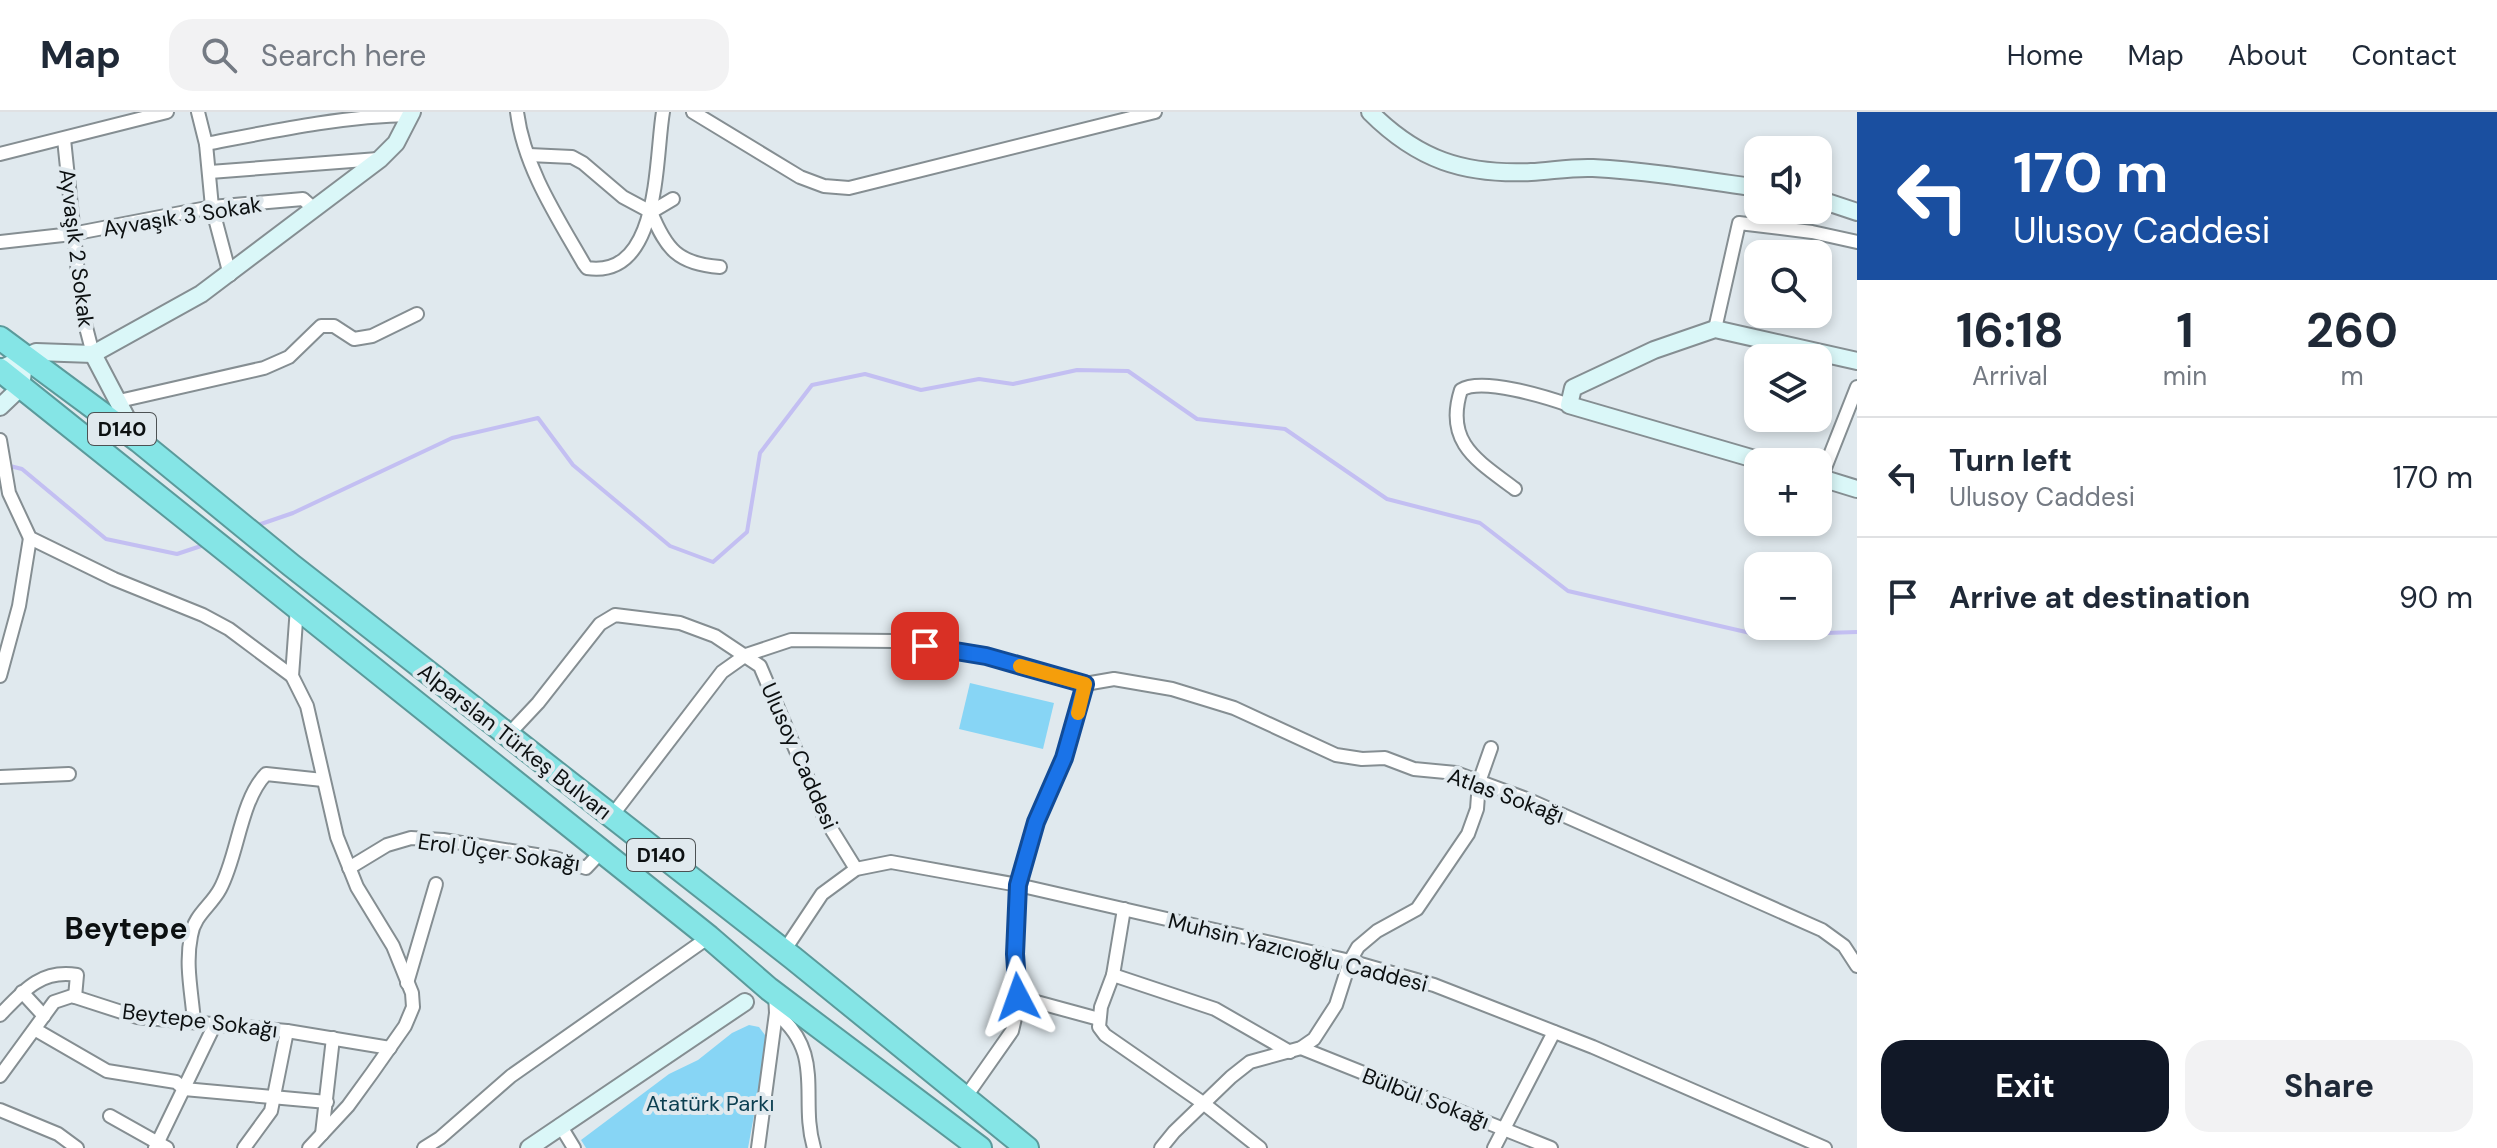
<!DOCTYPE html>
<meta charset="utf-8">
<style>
:root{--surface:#fff;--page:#f2f2f3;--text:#1f2937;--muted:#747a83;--line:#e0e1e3;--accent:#111827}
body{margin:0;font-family:"DM Sans",sans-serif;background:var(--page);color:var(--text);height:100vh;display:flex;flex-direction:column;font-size:30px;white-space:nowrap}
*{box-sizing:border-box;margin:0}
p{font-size:26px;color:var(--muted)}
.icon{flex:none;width:44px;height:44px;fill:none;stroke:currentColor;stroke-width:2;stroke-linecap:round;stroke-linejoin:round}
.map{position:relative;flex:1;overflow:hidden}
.side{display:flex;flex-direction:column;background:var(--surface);width:640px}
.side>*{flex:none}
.top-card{background:#1a4fa0;color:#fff;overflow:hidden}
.tools{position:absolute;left:1744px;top:24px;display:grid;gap:16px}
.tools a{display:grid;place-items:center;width:88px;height:88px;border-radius:16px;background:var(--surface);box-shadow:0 4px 12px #0003;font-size:40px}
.pin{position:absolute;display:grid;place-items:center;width:68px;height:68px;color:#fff;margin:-34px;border-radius:16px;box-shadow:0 4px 12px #0006}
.me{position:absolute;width:88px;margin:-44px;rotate:356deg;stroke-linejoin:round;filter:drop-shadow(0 0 6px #0008)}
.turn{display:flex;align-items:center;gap:28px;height:168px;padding:0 24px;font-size:36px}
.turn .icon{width:104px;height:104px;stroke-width:2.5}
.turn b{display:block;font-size:56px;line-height:68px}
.eta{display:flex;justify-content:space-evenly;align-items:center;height:136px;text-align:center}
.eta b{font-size:48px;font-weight:700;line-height:56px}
.action{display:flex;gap:16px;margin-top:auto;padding:16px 24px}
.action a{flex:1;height:92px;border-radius:24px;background:var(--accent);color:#fff;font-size:32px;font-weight:700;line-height:92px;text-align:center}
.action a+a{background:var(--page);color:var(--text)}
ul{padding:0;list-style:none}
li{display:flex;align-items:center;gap:24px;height:120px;padding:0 24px;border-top:2px solid var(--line)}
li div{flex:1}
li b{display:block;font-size:30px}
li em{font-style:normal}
header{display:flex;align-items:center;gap:48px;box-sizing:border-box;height:112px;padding:0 40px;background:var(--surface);border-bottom:2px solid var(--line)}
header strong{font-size:38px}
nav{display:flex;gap:44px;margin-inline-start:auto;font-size:28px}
.search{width:560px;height:72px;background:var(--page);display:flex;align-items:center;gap:20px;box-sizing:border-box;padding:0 28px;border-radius:24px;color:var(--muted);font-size:30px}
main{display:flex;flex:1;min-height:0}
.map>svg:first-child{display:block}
</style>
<header>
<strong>Map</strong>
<div class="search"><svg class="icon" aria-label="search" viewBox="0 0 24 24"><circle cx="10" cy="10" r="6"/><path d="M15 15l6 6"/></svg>Search here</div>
<nav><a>Home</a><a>Map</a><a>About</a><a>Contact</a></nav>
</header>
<main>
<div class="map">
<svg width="1857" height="1036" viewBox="0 0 1857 1036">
<rect width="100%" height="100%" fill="#e0e9ee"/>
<g fill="#87d5f5">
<path d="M970 571 1054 591 1043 637 959 617Z"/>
<path d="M749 913 759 915 768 927 748 1036H586L581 1028 669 962 698 948 732 921Z"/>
</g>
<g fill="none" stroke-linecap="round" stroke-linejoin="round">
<g stroke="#c3bff2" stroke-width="4">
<path d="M6 353 22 357 106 427 177 442 204 433"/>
<path d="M258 413 293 401 452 326 538 306 573 353 670 434 713 450 747 420 760 341 812 273 865 262 921 278 979 267 1013 272 1077 258 1128 259 1197 307 1285 317 1387 387 1480 411 1568 479 1759 523 1857 520"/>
</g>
<defs>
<g id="street">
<path d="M198 0 206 32 212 95 230 163"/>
<path d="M517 0C524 55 557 105 584 152L587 156C661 167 655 46 663 0"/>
<path d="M693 0 800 65 824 74 849 76 1155 0"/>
<path d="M64 27 82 200 93 242"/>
<path d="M206 32C273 19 342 4 411 3"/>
<path d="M0 42 167 0"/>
<path d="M529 43 572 45 583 51 623 85 651 100C666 137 678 152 720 155"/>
<path d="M210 60 378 47"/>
<path d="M651 100 673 87"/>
<path d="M0 130 72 122 212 95 303 87 313 96"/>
<path d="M1715 217 1739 111 1812 120 1857 130"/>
<path d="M119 289 264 256 289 245 321 214H334L354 227 372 224 417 202"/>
<path d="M0 328 9 381 30 426 114 467 203 503 229 517 292 564"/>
<path d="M1821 366 1857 275"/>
<path d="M1515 377C1478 349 1444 331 1461 278 1482 265 1546 285 1569 293"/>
<path d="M297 495 292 564 307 594 337 725 357 775 393 834 412 881 413 895 405 914 372 961 348 994 309 1036"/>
<path d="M0 564 19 494 30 426"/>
<path d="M508 623 538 591 600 512 615 503 680 511 715 524 760 554 825 707 856 757"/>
<path d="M0 665 69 662"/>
<path d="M611 705 722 560 746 543 791 528 894 529 986 544 1085 572 1114 567 1172 577 1234 596 1336 643 1362 647 1385 646 1414 657 1456 661 1529 688 1822 818 1844 834 1857 854"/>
<path d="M349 756 387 733 411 726 443 728 555 746 586 756 602 739"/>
<path d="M1124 797 1113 863 1101 895 1099 915 1105 923 1203 991 1260 1036"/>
<path d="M784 839 822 782 856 757 891 750 1018 773 1350 849 1434 873 1593 935 1825 1036"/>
<path d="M1113 863 1215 897 1290 940"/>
<path d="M407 871 436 772"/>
<path d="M22 880 44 904"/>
<path d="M775 881 776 901C826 942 799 986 814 1036"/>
<path d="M1018 885 1099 907"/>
<path d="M0 903C23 879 41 857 77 863L75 885"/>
<path d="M194 910C192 882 185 853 191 824 194 803 211 794 220 777 238 744 240 689 266 662L323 668"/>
<path d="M36 918 107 959 176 970 184 977 327 990"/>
<path d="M1301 936 1551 1036"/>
<path d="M0 964 54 890 72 884 137 905 287 919 390 936"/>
<path d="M965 986 1012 919 1018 893 1015 842 1018 773 1036 710 1064 646 1085 572"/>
<path d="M0 998 58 1022 77 1036"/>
<path d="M110 1004 167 1036"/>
<path d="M560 1013 574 1036"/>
<path d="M322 1022 333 926"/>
<path d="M155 1036 215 912"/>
<path d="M244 1036 271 999 287 919"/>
<path d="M424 1036 440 1026 511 964 709 825"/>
<path d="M758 1036 776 901"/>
<path d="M1161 1036 1174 1020 1231 965 1250 950 1301 936 1314 927 1336 893 1350 849 1358 835 1377 819 1417 797 1468 722 1477 697 1479 670 1491 636"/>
<path d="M1494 1036 1554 920"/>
</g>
<g id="secondary">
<path d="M1370 0C1418 48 1464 63 1531 60 1551 59 1572 55 1593 56 1648 59 1703 68 1758 76"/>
<path d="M1818 87 1857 100"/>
<path d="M93 242 136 324"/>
<path d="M0 257 36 240 93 242 201 182 380 47 396 31 412 0"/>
<path d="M0 295 21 275 25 245"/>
<path d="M1765 350 1569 293 1573 276 1654 238 1715 217 1857 249"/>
<path d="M1818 365 1857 377"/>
<path d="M529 1036 745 890"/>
</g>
<g id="highway">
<path d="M0 226 139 329 291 453 793 846 1027 1036"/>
<path d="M0 258 709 825 769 877 980 1036"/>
</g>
</defs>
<use href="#street" stroke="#858e92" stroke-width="16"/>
<use href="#secondary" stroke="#858e92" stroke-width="20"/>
<use href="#highway" stroke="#5b9a9b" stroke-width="26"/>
<use href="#street" stroke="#fff" stroke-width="12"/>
<use href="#secondary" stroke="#daf7f8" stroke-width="16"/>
<use href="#highway" stroke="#85e5e6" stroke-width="22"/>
</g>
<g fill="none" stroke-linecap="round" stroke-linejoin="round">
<defs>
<path id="route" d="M925 534 986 544 1085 572 1064 646 1036 710 1018 773 1015 842 1018 885"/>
</defs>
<use href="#route" stroke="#114b97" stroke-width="20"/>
<use href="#route" stroke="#1a73e8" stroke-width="14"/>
<path stroke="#f59e0b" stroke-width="14" d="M1020 554 1085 572 1078 601"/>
</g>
<g text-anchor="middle" stroke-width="8" stroke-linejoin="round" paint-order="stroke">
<g fill="#e0e9ee" stroke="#4c5153" stroke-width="2">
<rect x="88" y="301" width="68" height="32" rx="6"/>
<rect x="627" y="727" width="68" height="32" rx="6"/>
</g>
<g font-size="20" font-weight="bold" fill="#0c1011">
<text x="122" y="324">D140</text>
<text x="661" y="750">D140</text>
</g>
<g font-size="22" fill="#0c1011" stroke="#e0e9ee">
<text transform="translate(182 104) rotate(-9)" y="8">Ayvaşık 3 Sokak</text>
<text transform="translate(77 136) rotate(83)" y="8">Ayvaşık 2 Sokak</text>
<text transform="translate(515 629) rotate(38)" y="8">Alparslan Türkeş Bulvarı</text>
<text transform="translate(800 644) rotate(66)" y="8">Ulusoy Caddesi</text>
<text transform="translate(1506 683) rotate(20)" y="8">Atlas Sokağı</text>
<text transform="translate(499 740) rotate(8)" y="8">Erol Üçer Sokağı</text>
<text transform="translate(1298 840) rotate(14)" y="8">Muhsin Yazıcıoğlu Caddesi</text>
<text transform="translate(200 908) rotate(7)" y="8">Beytepe Sokağı</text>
<text transform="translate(1426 986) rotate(21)" y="8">Bülbül Sokağı</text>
</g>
<g font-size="22" fill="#0b3e50" stroke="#e0e9ee">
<text x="710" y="999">Atatürk Parkı</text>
</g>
<g font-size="30" font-weight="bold" fill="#0c1011" stroke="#e0e9ee">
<text x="126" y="827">Beytepe</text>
</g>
</g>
</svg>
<div class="tools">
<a><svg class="icon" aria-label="sound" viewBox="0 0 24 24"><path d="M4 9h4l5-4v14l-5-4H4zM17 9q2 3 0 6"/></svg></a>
<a><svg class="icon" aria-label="search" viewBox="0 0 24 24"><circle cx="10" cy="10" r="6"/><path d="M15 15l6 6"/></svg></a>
<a><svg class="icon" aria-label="layers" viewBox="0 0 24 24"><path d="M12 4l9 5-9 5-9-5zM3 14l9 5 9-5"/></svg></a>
<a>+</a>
<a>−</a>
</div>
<div class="pin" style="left:925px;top:534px;background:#d93025"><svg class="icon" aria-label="arrive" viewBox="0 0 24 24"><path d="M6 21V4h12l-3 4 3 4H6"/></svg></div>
<svg class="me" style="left:1018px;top:885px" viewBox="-20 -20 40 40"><path d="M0-17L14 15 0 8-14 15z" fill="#1a73e8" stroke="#fff" stroke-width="4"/></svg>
</div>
<section class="side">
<div class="top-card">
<div class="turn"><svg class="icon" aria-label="left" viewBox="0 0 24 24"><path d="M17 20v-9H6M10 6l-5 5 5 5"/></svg><div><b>170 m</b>Ulusoy Caddesi</div></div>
</div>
<div class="eta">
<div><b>16:18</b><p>Arrival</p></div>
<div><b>1</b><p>min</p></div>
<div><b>260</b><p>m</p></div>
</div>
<ul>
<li><svg class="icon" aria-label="left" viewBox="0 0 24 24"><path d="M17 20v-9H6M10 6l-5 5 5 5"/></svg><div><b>Turn left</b><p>Ulusoy Caddesi</p></div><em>170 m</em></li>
<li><svg class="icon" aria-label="arrive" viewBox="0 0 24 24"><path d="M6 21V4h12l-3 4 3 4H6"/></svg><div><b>Arrive at destination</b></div><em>90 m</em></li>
</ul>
<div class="action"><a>Exit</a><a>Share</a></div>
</section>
</main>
